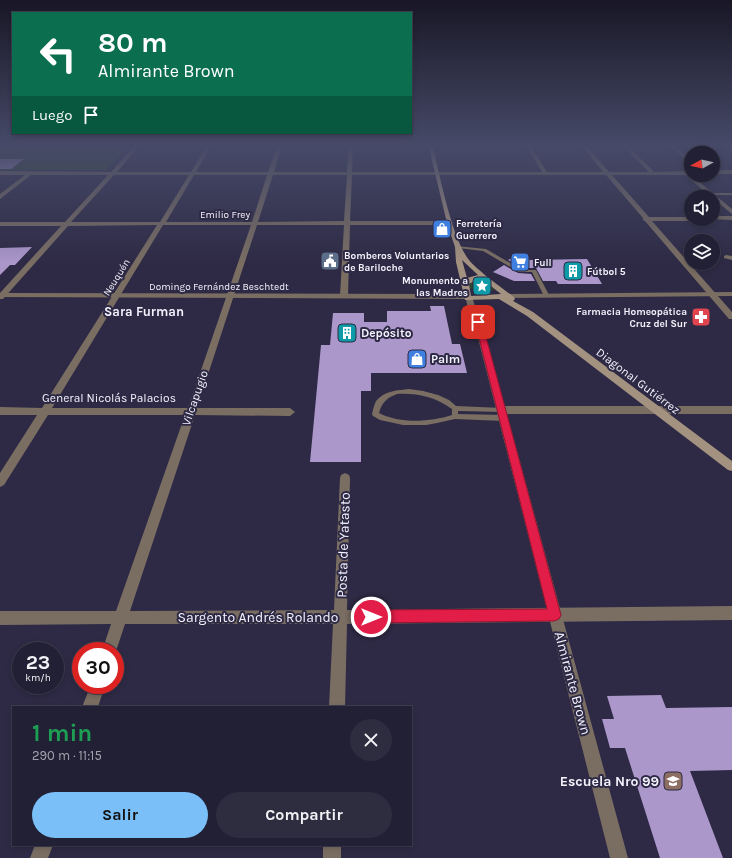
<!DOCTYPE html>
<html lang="es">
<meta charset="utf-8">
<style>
:root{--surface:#222034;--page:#2e2d40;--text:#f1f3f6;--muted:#a2a3ac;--line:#3f3e4f;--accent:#7abff8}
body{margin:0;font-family:Karla,sans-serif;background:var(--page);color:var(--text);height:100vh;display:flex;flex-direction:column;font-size:15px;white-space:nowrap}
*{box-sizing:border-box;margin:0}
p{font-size:13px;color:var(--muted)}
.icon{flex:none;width:22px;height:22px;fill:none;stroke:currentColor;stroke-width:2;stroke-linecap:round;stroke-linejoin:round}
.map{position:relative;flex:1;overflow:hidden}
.side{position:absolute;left:12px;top:706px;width:400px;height:140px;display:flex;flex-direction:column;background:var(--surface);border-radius:0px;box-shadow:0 2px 6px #0003,0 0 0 1px var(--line)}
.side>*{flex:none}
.guide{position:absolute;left:12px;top:12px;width:400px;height:122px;border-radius:0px;box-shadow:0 2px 6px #0003,0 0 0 1px var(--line);background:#0b6e4f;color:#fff;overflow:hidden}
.needle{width:26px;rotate:262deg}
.tools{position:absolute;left:684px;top:146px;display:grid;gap:8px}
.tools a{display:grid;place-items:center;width:36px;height:36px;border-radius:50%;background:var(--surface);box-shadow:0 2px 6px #0003,0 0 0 1px var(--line);font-size:20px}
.speed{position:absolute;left:12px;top:642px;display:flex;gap:8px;font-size:20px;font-weight:700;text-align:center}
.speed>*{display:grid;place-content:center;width:52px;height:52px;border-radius:50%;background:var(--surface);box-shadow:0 2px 6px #0003,0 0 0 1px var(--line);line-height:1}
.speed small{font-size:10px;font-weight:400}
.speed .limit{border:6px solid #d22;background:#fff;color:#111}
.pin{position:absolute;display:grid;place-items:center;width:34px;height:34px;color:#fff;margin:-17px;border-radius:8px;box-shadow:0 2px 6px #0006}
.me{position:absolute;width:44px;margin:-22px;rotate:90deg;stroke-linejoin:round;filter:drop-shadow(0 0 3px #0008)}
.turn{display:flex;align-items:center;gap:14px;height:84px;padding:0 20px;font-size:18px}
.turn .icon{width:52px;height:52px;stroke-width:2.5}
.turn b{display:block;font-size:28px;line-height:34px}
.then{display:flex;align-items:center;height:38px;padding:0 20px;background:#0003;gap:8px;font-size:15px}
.round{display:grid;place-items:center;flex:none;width:42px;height:42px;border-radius:21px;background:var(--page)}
.headline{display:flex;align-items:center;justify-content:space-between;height:68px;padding:0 20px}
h1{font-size:24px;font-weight:700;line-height:30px;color:#1e9e55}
.primary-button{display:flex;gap:8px;margin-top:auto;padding:8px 20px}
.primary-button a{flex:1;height:46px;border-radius:24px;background:var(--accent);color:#111;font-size:16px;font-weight:700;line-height:46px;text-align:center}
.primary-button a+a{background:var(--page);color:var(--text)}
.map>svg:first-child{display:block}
</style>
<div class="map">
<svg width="732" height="858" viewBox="0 0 732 858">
<rect width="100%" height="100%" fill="#2e2a45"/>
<g fill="#30482f">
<path d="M0 144H131L106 170H0Z"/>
<path d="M475 280H483L494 289C487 296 477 293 470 288L469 285Z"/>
</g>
<g fill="#ac97cb">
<path d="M0 159H24L11 169H0Z"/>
<path d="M32 247 15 265H10L0 275V248Z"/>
<path d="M517 255 528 260 587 259 602 284H558L556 281H543L536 268H522L508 260Z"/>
<path d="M504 265 518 273 531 274 535 281H514L493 272Z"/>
<path d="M430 306H444L452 344H460L467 373H371V391H361V462H310L321 345H330L333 313H364V322H387V311H431Z"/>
<path d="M661 695 666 708 732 707V770L690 771 723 858H660L625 748H610L602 719H614L607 696Z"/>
</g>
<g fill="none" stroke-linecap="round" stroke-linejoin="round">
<g fill="#7a6e63" fill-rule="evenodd">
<rect x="710" y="193" width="22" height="2"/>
<path d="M456 246 486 249 522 270H536L549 295 546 297 544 296 532 272H519L483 251 458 248H456Z"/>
<path d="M409 389 423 391 438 395 449 400 456 406 502 408 505 410 502 412 458 411V414L504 415 507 418 504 421 455 419 437 423 426 425H403L380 420 373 416 372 414C373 410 374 405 376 401 384 391 398 390 409 389ZM397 394C418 393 435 397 452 409V415C430 422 400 424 379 413 382 402 387 398 397 394Z"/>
</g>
<g fill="#7a6e63" fill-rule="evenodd">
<path d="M136 144H141L117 172H191L208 144H212L196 172H268L278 144H282L274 172H347L349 144H353L352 172H542L525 144H529L547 172H603L580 144H585L609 172H649L621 144H626L654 172 691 171V175L732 209V214L685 175H612L649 217H691V219H694L691 221H652L732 312V319H729L645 221 643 220V218L606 175H352L350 221H450L453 223 450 225H350L348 296 344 298 340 296 344 225H257L197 408H290L295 412 290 416 195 415 130 611 334 610 340 478 341 475 345 473 349 475 350 478 347 610 732 606V620L347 624 345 707H329L333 624H125L115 654V651H102L111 624 0 625V611H116L185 415H48L4 485 0 487V473L37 415H0V407L42 408 157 225 68 226 3 299H0V293L61 226H0V222H65L108 175H31L0 199V194L25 175H0V171L111 172ZM114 175H189L160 222H71ZM194 175H267L252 222H166ZM273 175H347L344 221 258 222ZM163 225H251L188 408H52Z"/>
<path d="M666 144H671L691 160V163Z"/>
<path d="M718 144H723L732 150V153Z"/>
<rect x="713" y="170" width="19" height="4"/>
<path d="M713 216H732V220L711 219H713Z"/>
<path d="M726 255 732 256V260L724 258V256Z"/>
<path d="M502 406H732V414H502L497 410Z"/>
<path d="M91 685H105L98 707H82Z"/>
<path d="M35 845H53L48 858H30Z"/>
<rect x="323" y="845" width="18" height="13"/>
</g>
<g fill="#7a6e63" fill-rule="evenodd">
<path d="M732 292V296L507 298 503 296 507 294Z"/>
<path d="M0 293 438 294C449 296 462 292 472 296L477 314 482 322 628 858H610L474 322 469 314 466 299 0 297Z"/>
</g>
<path fill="#a49281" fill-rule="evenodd" d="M428 144H432C440 174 451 237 469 260 478 271 502 288 514 297L515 299 513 301 533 312 732 461V471L728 470 527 316 499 299 465 300 456 262 455 247 447 223ZM462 260 478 275 467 278ZM478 279 487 283 501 294 471 296 469 284Z"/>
</g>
<linearGradient id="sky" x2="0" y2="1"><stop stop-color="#191726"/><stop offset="0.55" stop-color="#464a68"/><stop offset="1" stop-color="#464a68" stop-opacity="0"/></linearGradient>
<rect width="732" height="264" fill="url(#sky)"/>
<path fill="#e11d48" stroke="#92132f" d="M476 321 482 322 561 615 559 619 554 621 371 623 367 621 365 617 367 612 371 610 547 609 475 322Z"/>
<defs>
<symbol id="shop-square" viewBox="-11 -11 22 22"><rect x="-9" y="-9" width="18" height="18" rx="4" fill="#3f7fe0" stroke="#2e2a45"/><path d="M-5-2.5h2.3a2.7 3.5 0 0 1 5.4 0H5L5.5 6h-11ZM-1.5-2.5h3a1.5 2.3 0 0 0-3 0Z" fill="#fff"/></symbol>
<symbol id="civic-square" viewBox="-11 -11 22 22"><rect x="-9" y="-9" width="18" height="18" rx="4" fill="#5c6f8a" stroke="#2e2a45"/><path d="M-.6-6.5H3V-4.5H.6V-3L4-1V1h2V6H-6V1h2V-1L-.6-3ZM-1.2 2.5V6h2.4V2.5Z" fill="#fff"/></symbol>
<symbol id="supermarket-square" viewBox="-11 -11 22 22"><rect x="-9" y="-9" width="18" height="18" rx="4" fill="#3f7fe0" stroke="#2e2a45"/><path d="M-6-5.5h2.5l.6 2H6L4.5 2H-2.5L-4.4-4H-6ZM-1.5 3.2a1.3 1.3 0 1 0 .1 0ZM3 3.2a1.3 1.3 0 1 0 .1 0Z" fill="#fff"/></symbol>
<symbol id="building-square" viewBox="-11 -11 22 22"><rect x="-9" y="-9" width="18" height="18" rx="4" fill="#0f9aa8" stroke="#2e2a45"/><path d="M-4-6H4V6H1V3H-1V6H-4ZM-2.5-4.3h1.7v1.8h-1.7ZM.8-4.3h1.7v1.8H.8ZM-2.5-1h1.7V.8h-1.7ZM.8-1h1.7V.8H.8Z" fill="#fff"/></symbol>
<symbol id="sight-square" viewBox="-11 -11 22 22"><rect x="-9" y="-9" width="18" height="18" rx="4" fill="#0f9aa8" stroke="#2e2a45"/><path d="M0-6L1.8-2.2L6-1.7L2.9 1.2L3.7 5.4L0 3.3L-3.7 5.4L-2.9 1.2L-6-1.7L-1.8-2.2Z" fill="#fff"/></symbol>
<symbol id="pharmacy-square" viewBox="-11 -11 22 22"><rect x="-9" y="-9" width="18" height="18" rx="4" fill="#e0444e" stroke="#2e2a45"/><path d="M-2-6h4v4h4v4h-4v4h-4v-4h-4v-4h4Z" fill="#fff"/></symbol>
<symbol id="school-square" viewBox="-11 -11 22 22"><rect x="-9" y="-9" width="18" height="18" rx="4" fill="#8d6e63" stroke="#2e2a45"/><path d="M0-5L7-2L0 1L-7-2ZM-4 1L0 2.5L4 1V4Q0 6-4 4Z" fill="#fff"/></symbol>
</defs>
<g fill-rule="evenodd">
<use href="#shop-square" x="431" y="218" width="22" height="22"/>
<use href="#civic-square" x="319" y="250" width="22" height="22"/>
<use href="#supermarket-square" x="509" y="251" width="22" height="22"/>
<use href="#building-square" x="562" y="260" width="22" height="22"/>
<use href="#sight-square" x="471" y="275" width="22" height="22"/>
<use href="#pharmacy-square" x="690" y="306" width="22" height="22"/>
<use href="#building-square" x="336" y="322" width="22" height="22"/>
<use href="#shop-square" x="406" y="348" width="22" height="22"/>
<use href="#school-square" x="662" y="770" width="22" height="22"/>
</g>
<g text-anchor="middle" stroke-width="4" stroke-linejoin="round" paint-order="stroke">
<g font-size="10" fill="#f3f2fd" stroke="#2e2a45">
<text x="225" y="218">Emilio Frey</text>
<text transform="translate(116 277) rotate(-58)" y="4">Neuquén</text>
<text x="219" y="290">Domingo Fernández Beschtedt</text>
</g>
<g font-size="10" font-weight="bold" fill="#f3f2fd" stroke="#2e2a45" text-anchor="start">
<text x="456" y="227">Ferretería<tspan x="456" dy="12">Guerrero</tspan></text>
<text x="344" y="259">Bomberos Voluntarios<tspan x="344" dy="12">de Bariloche</tspan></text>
<text x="534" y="266">Full</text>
<text x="587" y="275">Fútbol 5</text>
<text x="468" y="284" text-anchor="end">Monumento a<tspan x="468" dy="12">las Madres</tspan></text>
<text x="687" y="315" text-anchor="end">Farmacia Homeopática<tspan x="687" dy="12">Cruz del Sur</tspan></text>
</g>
<g font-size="12" font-weight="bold" fill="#f3f2fd" stroke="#2e2a45" text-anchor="start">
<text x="361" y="337">Depósito</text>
<text x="431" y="363">Palm</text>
</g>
<g font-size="12" fill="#f3f2fd" stroke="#2e2a45">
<text transform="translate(638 381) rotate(37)" y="4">Diagonal Gutiérrez</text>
<text x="109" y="402">General Nicolás Palacios</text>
<text transform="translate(195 398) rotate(-71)" y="4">Vilcapugio</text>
</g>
<g font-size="13" font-weight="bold" fill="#f3f2fd" stroke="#2e2a45">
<text x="144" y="316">Sara Furman</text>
</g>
<g font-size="14" fill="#f3f2fd" stroke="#2e2a45">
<text transform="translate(343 545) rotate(-88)" y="5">Posta de Yatasto</text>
<text x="258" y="622">Sargento Andrés Rolando</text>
<text transform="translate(573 683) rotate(75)" y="5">Almirante Brown</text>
</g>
<g font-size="14" font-weight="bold" fill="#f3f2fd" stroke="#2e2a45" text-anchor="end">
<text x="659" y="786">Escuela Nro 99</text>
</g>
</g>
</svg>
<div class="tools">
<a><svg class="needle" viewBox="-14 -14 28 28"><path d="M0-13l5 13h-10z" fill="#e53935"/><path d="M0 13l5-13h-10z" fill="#a2a3ac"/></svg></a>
<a><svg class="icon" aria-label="sound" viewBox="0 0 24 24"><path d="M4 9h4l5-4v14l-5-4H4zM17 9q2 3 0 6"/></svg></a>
<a><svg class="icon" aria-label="layers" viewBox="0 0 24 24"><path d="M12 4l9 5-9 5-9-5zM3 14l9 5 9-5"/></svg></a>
</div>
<div class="speed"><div>23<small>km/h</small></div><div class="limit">30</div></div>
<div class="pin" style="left:478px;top:322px;background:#d93025"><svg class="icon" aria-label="arrive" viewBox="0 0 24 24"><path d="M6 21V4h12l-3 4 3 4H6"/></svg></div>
<svg class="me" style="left:371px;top:617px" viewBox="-20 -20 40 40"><circle r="17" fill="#e11d48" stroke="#fff" stroke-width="3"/><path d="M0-11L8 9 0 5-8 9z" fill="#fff"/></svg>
<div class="guide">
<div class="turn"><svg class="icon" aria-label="left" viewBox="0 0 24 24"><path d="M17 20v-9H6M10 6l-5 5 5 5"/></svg><div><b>80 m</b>Almirante Brown</div></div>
<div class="then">Luego<svg class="icon" aria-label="arrive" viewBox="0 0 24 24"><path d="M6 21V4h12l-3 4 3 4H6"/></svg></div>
</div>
<section class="side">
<div class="headline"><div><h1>1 min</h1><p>290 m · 11:15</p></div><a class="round"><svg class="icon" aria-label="close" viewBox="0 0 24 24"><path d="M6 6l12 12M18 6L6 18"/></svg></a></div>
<div class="primary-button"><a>Salir</a><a>Compartir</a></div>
</section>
</div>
